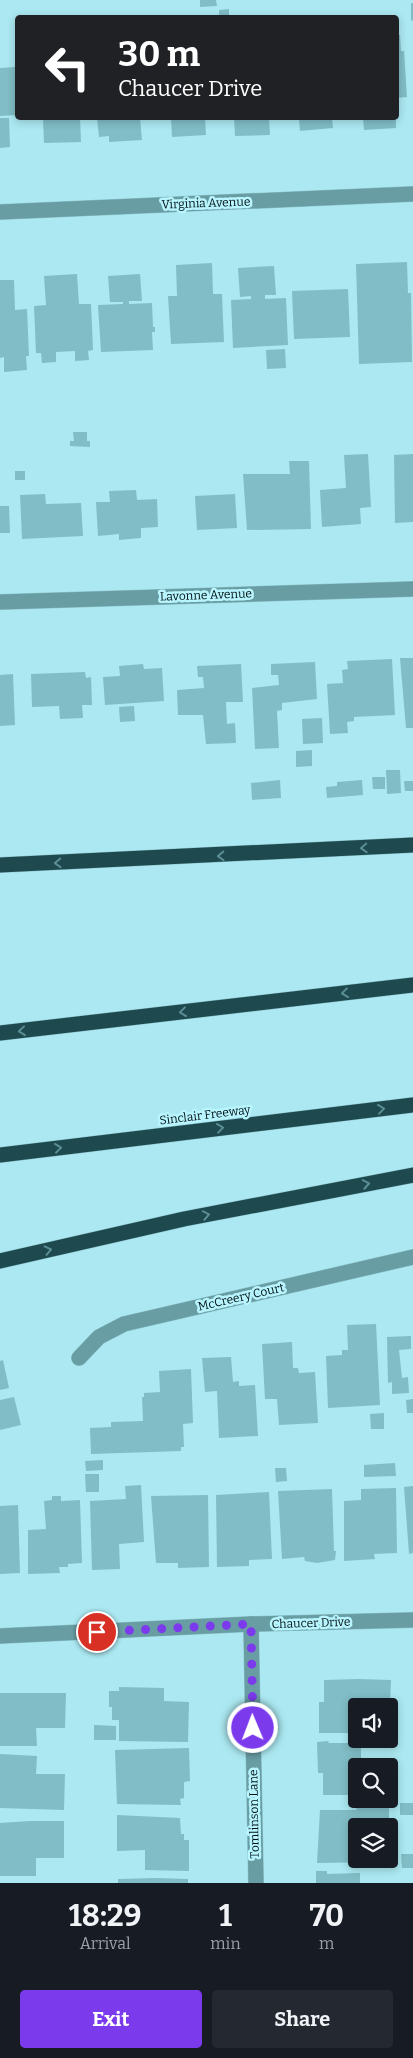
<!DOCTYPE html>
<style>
:root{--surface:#171b24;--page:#242831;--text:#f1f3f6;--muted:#9ea1a6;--accent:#7c3aed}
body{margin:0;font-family:Bitter,serif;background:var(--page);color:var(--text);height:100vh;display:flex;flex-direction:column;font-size:19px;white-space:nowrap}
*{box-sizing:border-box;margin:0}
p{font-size:16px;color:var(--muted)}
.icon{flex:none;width:28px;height:28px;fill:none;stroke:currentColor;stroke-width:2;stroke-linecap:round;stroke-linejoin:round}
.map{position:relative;height:1883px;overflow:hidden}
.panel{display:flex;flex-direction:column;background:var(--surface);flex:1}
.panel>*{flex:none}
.banner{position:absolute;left:15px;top:15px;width:384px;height:105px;border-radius:5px;box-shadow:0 2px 8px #0003;background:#202124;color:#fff;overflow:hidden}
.buttons{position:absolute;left:348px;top:1698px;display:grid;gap:10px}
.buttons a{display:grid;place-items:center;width:50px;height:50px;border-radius:5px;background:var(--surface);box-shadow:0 2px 8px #0003;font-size:25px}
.pin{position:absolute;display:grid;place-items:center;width:42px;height:42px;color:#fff;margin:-21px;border:2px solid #fff;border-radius:50%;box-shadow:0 1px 5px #0007}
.me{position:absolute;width:55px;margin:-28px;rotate:359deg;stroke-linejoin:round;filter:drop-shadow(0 0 4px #0008)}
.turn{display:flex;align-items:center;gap:18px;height:105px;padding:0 20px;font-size:22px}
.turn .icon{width:65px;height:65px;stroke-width:2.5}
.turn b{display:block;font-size:35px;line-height:42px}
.eta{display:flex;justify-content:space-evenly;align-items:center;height:85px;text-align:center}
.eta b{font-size:30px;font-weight:700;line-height:35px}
.cta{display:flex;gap:10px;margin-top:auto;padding:10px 20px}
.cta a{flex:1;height:58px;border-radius:5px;background:var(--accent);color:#fff;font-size:20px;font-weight:700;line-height:58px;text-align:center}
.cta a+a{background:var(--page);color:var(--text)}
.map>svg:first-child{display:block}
</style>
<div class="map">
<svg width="413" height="1883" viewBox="0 0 413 1883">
<rect width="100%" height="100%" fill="#abe8f1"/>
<g fill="#81bdc6">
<path d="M200 0H216L217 6 200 7Z"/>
<path d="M411 3H413V20L411 21Z"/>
<path d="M229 9V18H219V10Z"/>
<path d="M396 35H400L401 51H404L407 97 396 98Z"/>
<path d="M15 67 18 115 0 116V68Z"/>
<path d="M0 118H9L10 147 0 148Z"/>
<path d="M43 118H80L81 142 44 143Z"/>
<path d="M97 118H140L142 140 109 142V136L99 137Z"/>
<path d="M171 118H205L206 135 172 137Z"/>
<path d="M234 118H269L270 135 235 136Z"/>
<path d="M299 118H332L333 128 300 131Z"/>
<path d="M363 118H396V128L364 130Z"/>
<path d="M407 262 408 293H411L412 362 359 364 356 264Z"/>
<path d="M212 263 213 294H222L224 342 171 344 168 296H177L176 265Z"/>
<path d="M274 266 276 295H265V299L286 298 288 345 233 348 231 300 251 299V296L240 297 238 268Z"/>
<path d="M77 274 79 304H91L93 350 88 351 89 360 75 361V351L56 352V362L42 363 41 353H36L34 306 46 305 44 276Z"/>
<path d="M140 274 142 301H129V304L152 303 153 327H155V332H152L153 350 101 352 98 305 123 304V302H110L108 276Z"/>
<path d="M0 280H14L15 310 27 309 29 356H26L27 370 4 372V357L0 358Z"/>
<path d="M348 289 350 337 294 339 292 291Z"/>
<path d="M285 349 286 368 267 369 266 350Z"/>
<path d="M73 432H87V441H90V447L70 446V441H74Z"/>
<path d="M368 454 371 507 360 508 361 524 322 527 320 490 346 488 344 455Z"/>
<path d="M413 454V522L395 523 394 455Z"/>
<path d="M289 461H309L311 529 247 530 243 474H290Z"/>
<rect x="15" y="471" width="10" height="9"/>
<path d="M136 490 137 500 157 499 158 527 141 528V538L119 540V534L98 536 96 502H110L109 491Z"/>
<path d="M45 494 46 504 81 503 83 536 22 539 20 495Z"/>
<path d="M235 494 237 528 197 530 195 496Z"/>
<path d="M0 506H9L10 533H0Z"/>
<path d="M400 658H413V728H406Z"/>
<path d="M392 659 395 715 354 717V721L347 722 348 733 330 734 327 684 343 683 342 670 348 669 347 661Z"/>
<path d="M315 662 317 699 282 703V710L277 711 279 748 255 749 252 688 279 685 278 675H271V664Z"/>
<path d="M143 664 144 669 162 668 164 701 105 705 103 677 120 676 119 666Z"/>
<path d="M241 664 243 702H226L227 724 235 723 236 743 206 744 203 715H178L177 690 204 688 203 677H198L197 666Z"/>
<path d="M85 672 86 678 91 677 92 705H82L83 718 60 719 59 706 32 707 31 674Z"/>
<path d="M13 674 15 725 0 726V675Z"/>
<path d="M134 706 135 721 120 722 119 707Z"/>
<path d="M322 718 323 743 303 744 302 719Z"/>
<path d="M312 750V766L296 767V751Z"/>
<path d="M386 770H400L401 793 387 794Z"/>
<path d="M372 777H385V789H373Z"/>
<path d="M280 780 281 798 252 800 251 783Z"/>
<path d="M362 780 363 795 327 798 326 787 337 786V782Z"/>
<path d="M404 781H413V791H405Z"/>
<path d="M376 1324 380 1405 328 1408 326 1356 342 1355V1350H348L347 1325Z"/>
<path d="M411 1336V1349L399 1350 402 1378 408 1377 409 1393 392 1394V1382L388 1383 387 1337Z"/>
<path d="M292 1342 293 1368H298L299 1373 315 1372 318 1423 279 1425 277 1399H265L262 1344Z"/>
<path d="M231 1357 233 1382 239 1381V1386L255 1385 258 1436 219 1438 217 1391 205 1392 202 1358Z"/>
<path d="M3 1360 9 1388 0 1390V1361Z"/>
<path d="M191 1369 193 1423 183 1424 184 1447H181V1451L91 1454 90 1428 111 1427V1422L143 1421 142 1397H144V1393L160 1392 159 1371Z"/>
<path d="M14 1397 21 1425 0 1430V1400Z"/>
<path d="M413 1399V1413H407L406 1400Z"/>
<path d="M384 1413V1429H371L370 1414Z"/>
<path d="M103 1460V1470L86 1471 85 1461Z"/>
<path d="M395 1463 396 1476 364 1477V1465Z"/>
<path d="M275 1468H286L287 1481 276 1482Z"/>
<path d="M85 1474H99V1492H86Z"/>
<path d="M141 1485 144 1542 119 1544 120 1569 92 1570 90 1501 126 1499 125 1486Z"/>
<path d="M413 1486V1553L409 1554 404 1487Z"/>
<path d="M396 1488 397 1553 374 1554 375 1559 344 1561V1501L361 1500V1489Z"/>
<path d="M332 1489 334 1551H336L335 1560 317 1563 305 1561 304 1557 282 1559 278 1491Z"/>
<path d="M269 1492 272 1559 249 1560V1566L217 1567 216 1495Z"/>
<path d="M208 1495 209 1567 178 1568V1563H156L151 1496Z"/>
<path d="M52 1496H61V1501L80 1500 82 1563 68 1564V1567H59L60 1573 28 1574V1530L46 1529 44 1501 52 1500Z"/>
<path d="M18 1505 20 1573 0 1574V1506Z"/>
<path d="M358 1679 391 1680 390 1706H356V1733H319V1702H324V1680Z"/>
<path d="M119 1687 164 1688V1701L189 1702 188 1742 119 1741V1720H112V1707H109V1691H119Z"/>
<path d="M0 1693H66L65 1728H36L37 1746H0Z"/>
<path d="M94 1725 116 1726V1740H94Z"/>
<path d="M329 1741 328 1743H361V1762H389L390 1766H356V1795H323V1773H318L317 1742Z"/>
<path d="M189 1748 190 1781 184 1782V1798L180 1799 181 1805 117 1804 115 1750Z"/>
<path d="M0 1754 37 1756 36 1774H65L64 1810 0 1808Z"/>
<rect x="400" y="1803" width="13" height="12"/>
<path d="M356 1808H389V1826H356V1859H389V1862L317 1863 320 1810H357Z"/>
<path d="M117 1815 180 1818 181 1834H184V1840H189V1871L145 1870V1850L117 1851Z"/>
<path d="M30 1821H64V1858H36V1876H0V1823Z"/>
<path d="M401 1854H413V1868H402Z"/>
<path d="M316 1871H327V1874L360 1873V1883H316Z"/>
<path d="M156 1878 188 1879V1883H118V1879Z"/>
</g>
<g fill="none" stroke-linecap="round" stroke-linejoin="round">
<defs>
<g id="street">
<path d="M0 212 413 194"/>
<path d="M0 602 413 589"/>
<path d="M79 1358 99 1337 124 1324 413 1257"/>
<path d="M251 1624 256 1883"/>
<path d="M0 1636 251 1624 413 1620"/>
</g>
<g id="highway">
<path d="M0 865 413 845"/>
<path d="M0 1033 413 985"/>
<path d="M0 1155 413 1105"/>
<path d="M0 1261 184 1219 413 1175"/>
</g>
</defs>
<use href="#street" stroke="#8cc1c9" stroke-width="16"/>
<use href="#highway" stroke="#8cc1c9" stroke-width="16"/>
<use href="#street" stroke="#699da4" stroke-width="15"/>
<use href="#highway" stroke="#1d494f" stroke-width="15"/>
</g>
<defs><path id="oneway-chevron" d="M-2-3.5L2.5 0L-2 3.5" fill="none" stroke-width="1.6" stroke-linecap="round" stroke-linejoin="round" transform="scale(1.25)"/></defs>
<g stroke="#5b8e95">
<use href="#oneway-chevron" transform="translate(364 848) rotate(177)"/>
<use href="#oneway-chevron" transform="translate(221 856) rotate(178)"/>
<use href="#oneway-chevron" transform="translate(58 863) rotate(178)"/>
<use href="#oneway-chevron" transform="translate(345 993) rotate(173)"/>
<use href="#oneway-chevron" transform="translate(183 1012) rotate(173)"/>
<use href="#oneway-chevron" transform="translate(22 1031) rotate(174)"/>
<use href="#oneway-chevron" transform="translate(381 1109) rotate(-7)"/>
<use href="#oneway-chevron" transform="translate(220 1128) rotate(-7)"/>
<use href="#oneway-chevron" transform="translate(58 1148) rotate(-7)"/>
<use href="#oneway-chevron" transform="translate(366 1184) rotate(-10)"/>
<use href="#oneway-chevron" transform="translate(206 1215) rotate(-11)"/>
<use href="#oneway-chevron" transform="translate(48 1250) rotate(-13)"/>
</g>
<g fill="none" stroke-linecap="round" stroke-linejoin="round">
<path stroke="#7c3aed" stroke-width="9" stroke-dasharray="0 16.2" d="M97 1632 251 1624 253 1728"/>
</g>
<g text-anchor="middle" stroke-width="5" stroke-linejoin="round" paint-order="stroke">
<g font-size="12" fill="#001114" stroke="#b8f5fe">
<text transform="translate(206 203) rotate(-2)" y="4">Virginia Avenue</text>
<text transform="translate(206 595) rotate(-2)" y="4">Lavonne Avenue</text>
<text transform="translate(205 1115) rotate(-7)" y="4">Sinclair Freeway</text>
<text transform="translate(241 1297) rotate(-13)" y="4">McCreery Court</text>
<text transform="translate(311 1623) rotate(-2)" y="4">Chaucer Drive</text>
<text transform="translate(254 1814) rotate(-91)" y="4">Tomlinson Lane</text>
</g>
</g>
</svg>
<div class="buttons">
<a><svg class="icon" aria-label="sound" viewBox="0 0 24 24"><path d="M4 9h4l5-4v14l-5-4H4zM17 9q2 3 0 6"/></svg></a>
<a><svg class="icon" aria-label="search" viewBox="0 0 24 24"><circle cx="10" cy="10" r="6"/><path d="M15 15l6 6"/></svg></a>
<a><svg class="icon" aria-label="layers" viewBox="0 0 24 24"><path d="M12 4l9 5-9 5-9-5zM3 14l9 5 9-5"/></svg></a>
</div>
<div class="pin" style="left:97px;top:1632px;background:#d93025"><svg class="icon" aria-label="arrive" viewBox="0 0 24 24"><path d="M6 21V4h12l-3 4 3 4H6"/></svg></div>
<svg class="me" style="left:253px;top:1728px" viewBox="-20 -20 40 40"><circle r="17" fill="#7c3aed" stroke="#fff" stroke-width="3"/><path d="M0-11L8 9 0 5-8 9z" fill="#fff"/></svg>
<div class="banner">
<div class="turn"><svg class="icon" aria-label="left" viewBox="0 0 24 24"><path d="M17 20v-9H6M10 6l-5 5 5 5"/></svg><div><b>30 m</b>Chaucer Drive</div></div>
</div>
</div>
<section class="panel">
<div class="eta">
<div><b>18:29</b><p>Arrival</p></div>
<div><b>1</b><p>min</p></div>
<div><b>70</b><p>m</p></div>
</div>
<div class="cta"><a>Exit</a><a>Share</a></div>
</section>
